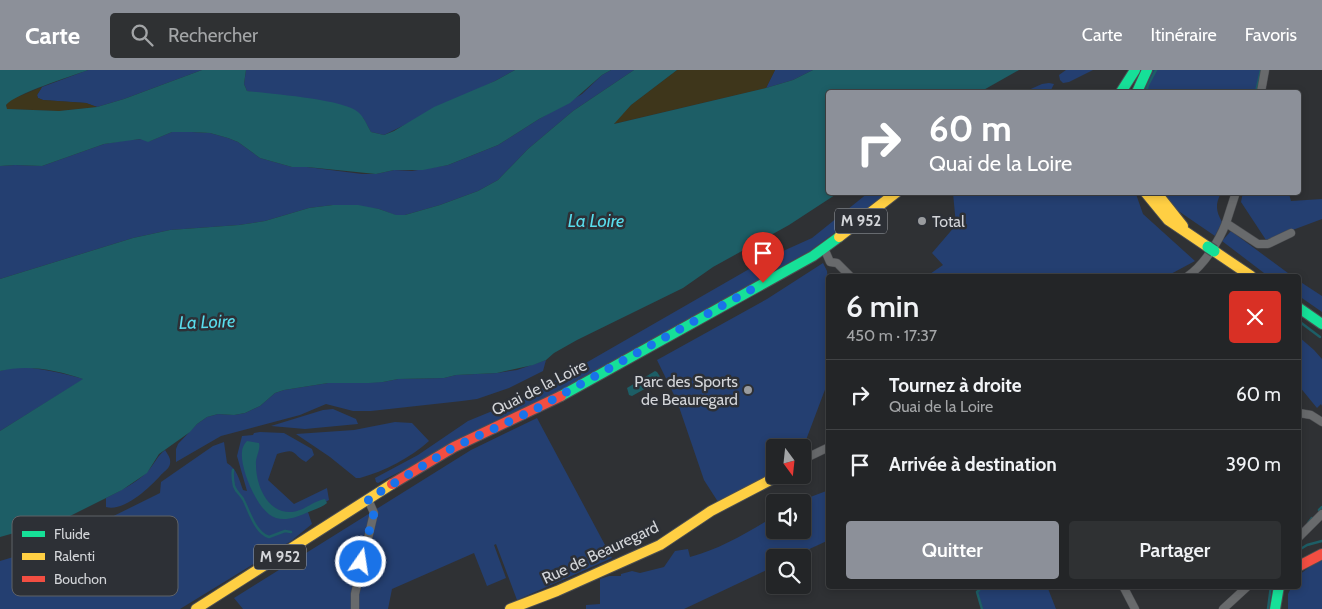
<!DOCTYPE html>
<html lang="fr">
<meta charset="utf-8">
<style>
:root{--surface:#232527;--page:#2f3133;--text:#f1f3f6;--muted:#a3a5a7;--line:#404244;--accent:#8c9099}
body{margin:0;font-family:Cabin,sans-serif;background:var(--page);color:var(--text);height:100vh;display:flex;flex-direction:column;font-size:19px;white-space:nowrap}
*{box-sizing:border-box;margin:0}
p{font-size:16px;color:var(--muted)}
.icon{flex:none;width:28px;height:28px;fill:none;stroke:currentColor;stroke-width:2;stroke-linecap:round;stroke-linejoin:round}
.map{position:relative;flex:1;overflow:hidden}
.sheet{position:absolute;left:826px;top:204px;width:475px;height:315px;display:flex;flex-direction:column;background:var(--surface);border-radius:5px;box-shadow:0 2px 8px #0003,0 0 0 1px var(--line)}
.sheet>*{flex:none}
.banner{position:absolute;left:826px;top:20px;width:475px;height:105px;border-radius:5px;box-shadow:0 2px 8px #0003,0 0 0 1px var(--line);background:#8c9099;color:#fff;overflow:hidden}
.needle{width:32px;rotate:165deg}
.fabs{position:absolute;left:766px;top:369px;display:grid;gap:10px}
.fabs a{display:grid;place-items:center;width:45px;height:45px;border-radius:5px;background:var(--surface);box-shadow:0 2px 8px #0003,0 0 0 1px var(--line);font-size:25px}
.pin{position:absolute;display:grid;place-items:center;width:42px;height:42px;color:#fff;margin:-51px -21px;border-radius:50% 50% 50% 0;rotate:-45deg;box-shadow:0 0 5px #0007}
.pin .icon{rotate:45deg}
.me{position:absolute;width:55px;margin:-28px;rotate:13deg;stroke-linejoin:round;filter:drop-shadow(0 0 4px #0008)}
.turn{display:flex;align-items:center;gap:18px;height:105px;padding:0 20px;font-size:22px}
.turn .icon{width:65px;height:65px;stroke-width:2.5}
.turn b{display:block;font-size:35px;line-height:42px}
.round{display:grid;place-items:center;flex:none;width:52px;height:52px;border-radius:5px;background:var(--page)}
.overview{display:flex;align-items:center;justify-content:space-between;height:85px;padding:0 20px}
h1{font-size:30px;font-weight:600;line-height:38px}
.button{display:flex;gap:10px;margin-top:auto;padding:10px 20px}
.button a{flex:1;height:58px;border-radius:5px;background:var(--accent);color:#fff;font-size:20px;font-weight:600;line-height:58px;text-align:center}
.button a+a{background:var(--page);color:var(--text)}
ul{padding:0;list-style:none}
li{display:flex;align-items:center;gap:15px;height:70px;padding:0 20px;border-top:1px solid var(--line)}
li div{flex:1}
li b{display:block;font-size:19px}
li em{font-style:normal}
header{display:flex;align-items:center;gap:30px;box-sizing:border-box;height:70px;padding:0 25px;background:var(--accent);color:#fff}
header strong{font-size:24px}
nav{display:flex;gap:28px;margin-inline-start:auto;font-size:18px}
.search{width:350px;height:45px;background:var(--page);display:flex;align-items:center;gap:12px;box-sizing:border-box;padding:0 18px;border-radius:5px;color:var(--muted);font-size:19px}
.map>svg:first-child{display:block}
</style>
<header>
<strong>Carte</strong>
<div class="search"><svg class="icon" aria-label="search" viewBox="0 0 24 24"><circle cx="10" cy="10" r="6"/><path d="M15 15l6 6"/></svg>Rechercher</div>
<nav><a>Carte</a><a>Itinéraire</a><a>Favoris</a></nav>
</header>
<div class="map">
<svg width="1322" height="539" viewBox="0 0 1322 539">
<rect width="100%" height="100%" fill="#2f3134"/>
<g fill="#243f71">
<path d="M88 0H202L124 29 97 37 86 33 43 30 38 28 37 25 42 17Z"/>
<path d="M246 0H515L495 11 384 65 371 62 363 48 247 21 244 14Z"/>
<path d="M611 0H634L573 41 528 79 498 110 478 121 440 135 405 145H395L379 139 333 135 309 138 265 151 239 155 170 160 133 168 0 209V96L15 95 42 96 104 74 127 70 144 69 150 71 172 62H192L210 63 228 68 238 72 260 88 292 97H307L362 104H376L394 100 412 101 448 95 498 75 539 49 582 24 602 5Z"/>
<path d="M775 0H813L793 10 766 18Z"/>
<path d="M1066 0H1093L1069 12 1063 13 1060 10 1059 5Z"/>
<path d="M1152 0H1262L1259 22H1142Z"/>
<path d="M1049 13 1054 14 1050 22H1024L1042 14Z"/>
<path d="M1243 122 1291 123 1289 124 1291 131 1322 129V149L1266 170 1241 132Z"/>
<path d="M868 123H888L810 181 540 332 489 356 378 413 376 412 375 408 418 385 468 351 507 335 537 321 772 186 812 168Z"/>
<path d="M953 123H1131L1136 124 1143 144 1195 191 1167 206H927L943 195 932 183 956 155Z"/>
<path d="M1163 123H1221C1215 134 1216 141 1222 152L1215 166 1174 138Z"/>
<path d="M1231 161 1292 206H1269L1264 203 1222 171Z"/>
<path d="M823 193 827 201 829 227V309L803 378H775V402L720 435 704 410 677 331 657 290 767 229Z"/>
<path d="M1299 211 1322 226V242L1299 226Z"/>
<path d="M1299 267 1314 280 1322 289V336L1321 334 1317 338 1299 316Z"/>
<path d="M546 290 543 301 509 318 477 329 462 331 371 341H353L326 334 300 345 221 366 176 392V379L178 374 197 354 207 347 218 344 234 345 245 343 260 336 275 323 284 320 328 313 383 312 398 309 444 308 456 305 497 303 517 300Z"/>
<path d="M14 297C37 297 61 303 84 309L0 361V301Z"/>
<path d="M333 339 356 349 358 354 305 359 271 356 323 340Z"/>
<path d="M537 348 612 488 517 530 496 474 494 475 506 508 487 516 474 483 392 519 388 539H243L234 528 471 380Z"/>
<path d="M395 352 412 353 429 371C410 388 385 401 360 408H356L330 387 296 364 354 360Z"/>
<path d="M260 362 284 363 312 379 314 385 306 392C291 384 298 377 277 384L268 410 294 434 327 418 329 430 308 442 312 454 291 471 180 539H0V491L57 474 160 423 161 412 213 376 224 372 227 393C237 399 239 409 243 420L247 421 237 386 242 366 253 365 254 363Z"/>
<path d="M165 380C168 385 171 388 170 394 169 399 163 402 160 406 149 418 124 442 106 437V428C120 421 136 413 147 402 154 395 157 386 165 380Z"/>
<path d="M829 420V470L792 487 775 488V496L684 539H586V535L600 534V509L609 506H621V504L632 501 640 503 664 497 675 481 688 479 690 487C721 479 748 462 775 446V460H802V432H797Z"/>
<path d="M1322 491V539H1288V524L1292 516H1299V505L1316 492Z"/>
<path d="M976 516H1047L1056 539H983Z"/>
</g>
<g fill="#3e361b">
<path d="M677 0H775L766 18 613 54 631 35Z"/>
<path d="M42 17 37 25 38 28 43 30 86 33 97 37 59 41 7 39 6 35 10 30Z"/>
</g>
<g fill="#1d5e66">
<path d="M0 0H88C70 7 16 23 6 35L7 39 59 41 97 37 124 29 202 0H246L244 14 247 21C270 24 343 29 358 42 364 47 367 55 371 62L384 65 394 61 434 37 495 11 515 0H611L602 5 570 33 539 49 498 75 448 95 423 100H394L376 104 307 97H292L260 88 238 72 228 68 210 63 192 62H172L148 72 140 69 104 74 42 96 15 95 0 96Z"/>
<path d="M634 0H677L631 35 614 54 766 18 793 10 813 0H1019L980 22H829V122L838 123 789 155 713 197 683 218 577 270 554 283 546 290 533 295 497 303 456 305 444 308 398 309 383 312 369 313H328L284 320 275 323 260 336 245 343 234 345 218 344 207 347 197 354 190 362 159 384 147 403 122 420 56 453 32 458 0 467V361L83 309C57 300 27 294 0 301V209L133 168 170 160 239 155 265 151 309 138 333 135H358L379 139 396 145H405L440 135 478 121 498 110 528 79 573 41Z"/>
<path d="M655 301 657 302 661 308 659 311 632 326 629 325 627 318Z"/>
<path d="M247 371 259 373C261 380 255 387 256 395 256 416 268 444 292 442 304 441 313 431 325 429L327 433C321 438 313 440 306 443 297 447 286 451 276 448 258 443 240 399 242 382 242 378 244 374 247 371Z"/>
</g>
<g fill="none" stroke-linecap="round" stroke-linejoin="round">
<g stroke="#1d5e66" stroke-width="2.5">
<path d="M1146 22 1148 15 1156 0"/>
<path d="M1256 22 1261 0"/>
<path d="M1300 252 1320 267"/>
<path d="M233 400C232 406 233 411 234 416 236 422 240 424 243 429 249 440 255 463 269 467L285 461 291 462"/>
<path d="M1319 440 1322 437"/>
<path d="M1308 453 1312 448"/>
<path d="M1299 480 1307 475 1322 471"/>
<path d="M982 539 977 522 983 516"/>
<path d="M1268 539 1271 516"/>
</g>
<defs>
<g id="street">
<path d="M1261 22 1265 0"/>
<path d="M1236 122 1226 153 1258 174H1268L1291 163"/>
<path d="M824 178 830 192 837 193 850 206"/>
<path d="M1188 206C1204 195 1219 171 1226 153"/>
<path d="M1299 343 1311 345 1322 352"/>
<path d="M802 390 829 377"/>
<path d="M1299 467 1322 444"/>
<path d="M1123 516 1135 539"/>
<path d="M355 539V524L374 443 368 429"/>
<path d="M1223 539 1248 516"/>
</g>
<g id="fast">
<path d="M1121 22 1135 0"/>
<path d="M1137 22 1147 0"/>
<path d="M1299 238 1322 254"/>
<path d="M561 326 813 186 839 167"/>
<path d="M1275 539 1279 516"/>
</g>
<g id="slow">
<path d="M1145 122 1168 150 1208 177"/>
<path d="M1156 122 1183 156"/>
<path d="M839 167 897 122"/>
<path d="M1214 181 1251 206"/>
<path d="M196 539 392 414"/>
<path d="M510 539 557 521 660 475 711 441 780 405"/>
</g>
<g id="jam">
<path d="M392 414 454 377 561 326"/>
<path d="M1299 496 1322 484"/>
</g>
</defs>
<use href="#street" stroke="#4c4e51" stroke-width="9"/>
<use href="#fast" stroke="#4c4e51" stroke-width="12"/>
<use href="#slow" stroke="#4c4e51" stroke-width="12"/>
<use href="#jam" stroke="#4c4e51" stroke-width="12"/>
<use href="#street" stroke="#686a6c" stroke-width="8"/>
<use href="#fast" stroke="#16e098" stroke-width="10"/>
<use href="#slow" stroke="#ffcf43" stroke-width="10"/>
<use href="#jam" stroke="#f24e42" stroke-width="10"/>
<defs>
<path id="fast-bridge" d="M1208 177 1214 181"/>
</defs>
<use href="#fast-bridge" stroke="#4c4e51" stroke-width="13" stroke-linecap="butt"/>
<use href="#fast-bridge" stroke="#16e098" stroke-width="11"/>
</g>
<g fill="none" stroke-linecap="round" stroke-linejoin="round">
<path stroke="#1a73e8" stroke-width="9" stroke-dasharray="0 16.2" d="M361 492 374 443 368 429 454 377 534 340 763 213"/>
</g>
<g fill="#9a9c9f" stroke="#2d3036" stroke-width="2">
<circle cx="922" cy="151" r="5"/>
<circle cx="748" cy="320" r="5"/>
</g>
<g text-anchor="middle" stroke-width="5" stroke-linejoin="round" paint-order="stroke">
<g fill="#2d3036" stroke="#a1a4a8" stroke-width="1">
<rect x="835" y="138.5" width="52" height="25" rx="4"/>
<rect x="254" y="474.5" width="52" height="25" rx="4"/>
</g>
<g font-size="15" font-weight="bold" fill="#d3d5d9">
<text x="861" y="156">M 952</text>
<text x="280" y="492">M 952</text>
</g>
<g font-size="16" fill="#d3d5d9" stroke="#2d3036" text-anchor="start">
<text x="932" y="157">Total</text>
<text x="738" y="317" text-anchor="end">Parc des Sports<tspan x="738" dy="18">de Beauregard</tspan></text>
</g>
<g font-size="16" fill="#d3d5d9" stroke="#2d3036">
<text transform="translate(539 317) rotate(-27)" y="6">Quai de la Loire</text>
<text transform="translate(600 482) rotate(-25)" y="6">Rue de Beauregard</text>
</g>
<g font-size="18" font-style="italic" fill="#59dded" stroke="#2d3036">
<text x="596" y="157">La Loire</text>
<text transform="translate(207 252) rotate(-2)" y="6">La Loire</text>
</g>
</g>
<rect x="12" y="446" width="166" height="80" rx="8" fill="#2d3036" stroke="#5f6267" stroke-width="1"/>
<rect x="22" y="461" width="23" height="6" fill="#16e098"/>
<rect x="22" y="483" width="23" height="7" fill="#ffcf43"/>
<rect x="22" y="506" width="23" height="6" fill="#f24e42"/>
<g font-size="14" fill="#d3d5d9">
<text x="54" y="469">Fluide</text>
<text x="54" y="491">Ralenti</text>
<text x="54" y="514">Bouchon</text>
</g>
</svg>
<div class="fabs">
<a><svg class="needle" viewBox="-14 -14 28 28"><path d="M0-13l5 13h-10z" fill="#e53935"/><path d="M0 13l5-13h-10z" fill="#a3a5a7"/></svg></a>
<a><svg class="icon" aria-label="sound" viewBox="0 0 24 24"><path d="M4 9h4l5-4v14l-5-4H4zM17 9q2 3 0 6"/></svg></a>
<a><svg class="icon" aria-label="search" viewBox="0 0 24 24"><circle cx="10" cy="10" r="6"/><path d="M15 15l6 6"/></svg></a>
</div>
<div class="pin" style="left:763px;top:213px;background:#d93025"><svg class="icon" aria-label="arrive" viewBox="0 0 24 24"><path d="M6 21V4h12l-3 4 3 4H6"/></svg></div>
<svg class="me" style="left:361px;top:492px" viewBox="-20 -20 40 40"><circle r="17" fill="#1a73e8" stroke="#fff" stroke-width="3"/><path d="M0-11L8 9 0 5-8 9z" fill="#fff"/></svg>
<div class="banner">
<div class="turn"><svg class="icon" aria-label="right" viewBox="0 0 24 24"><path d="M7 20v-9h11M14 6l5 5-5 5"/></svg><div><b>60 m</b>Quai de la Loire</div></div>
</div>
<section class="sheet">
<div class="overview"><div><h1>6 min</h1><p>450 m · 17:37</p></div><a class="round" style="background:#d93025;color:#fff"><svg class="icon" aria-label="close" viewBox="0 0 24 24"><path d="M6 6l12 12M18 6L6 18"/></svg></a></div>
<ul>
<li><svg class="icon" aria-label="right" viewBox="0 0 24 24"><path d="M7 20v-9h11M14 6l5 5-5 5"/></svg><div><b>Tournez à droite</b><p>Quai de la Loire</p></div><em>60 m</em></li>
<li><svg class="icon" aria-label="arrive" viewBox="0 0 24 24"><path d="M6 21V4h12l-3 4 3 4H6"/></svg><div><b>Arrivée à destination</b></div><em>390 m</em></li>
</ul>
<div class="button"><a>Quitter</a><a>Partager</a></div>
</section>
</div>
